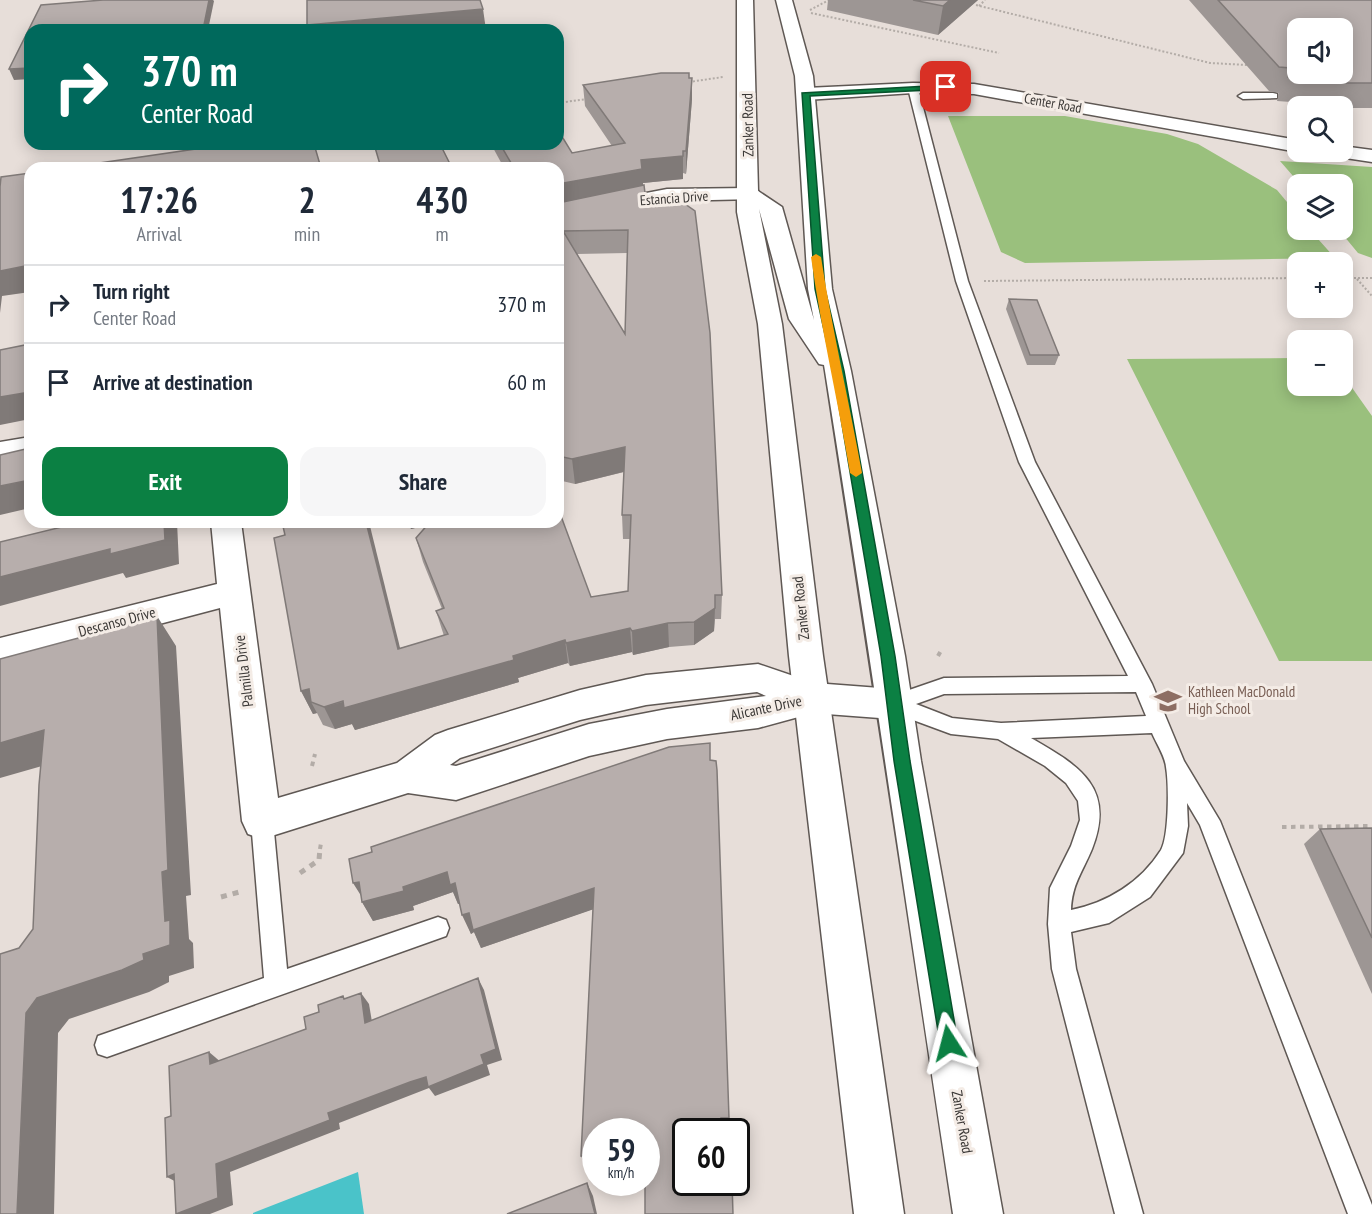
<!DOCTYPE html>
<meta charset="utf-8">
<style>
:root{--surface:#fff;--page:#f6f6f7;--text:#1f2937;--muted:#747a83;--line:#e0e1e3;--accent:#0b8043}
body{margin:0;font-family:"PT Sans Narrow",sans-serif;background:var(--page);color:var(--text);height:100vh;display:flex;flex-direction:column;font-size:22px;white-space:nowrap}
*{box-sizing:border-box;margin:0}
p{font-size:20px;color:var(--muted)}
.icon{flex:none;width:33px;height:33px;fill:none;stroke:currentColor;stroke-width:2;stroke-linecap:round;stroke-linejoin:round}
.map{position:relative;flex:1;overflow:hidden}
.details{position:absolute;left:24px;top:162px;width:540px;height:366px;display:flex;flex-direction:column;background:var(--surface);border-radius:18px;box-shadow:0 3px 15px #0003}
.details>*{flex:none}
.hud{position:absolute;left:24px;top:24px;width:540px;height:126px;border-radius:18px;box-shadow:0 3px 15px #0003;background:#00695c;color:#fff;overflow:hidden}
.tools{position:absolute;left:1287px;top:18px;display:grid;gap:12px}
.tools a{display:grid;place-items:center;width:66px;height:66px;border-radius:12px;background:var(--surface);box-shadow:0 3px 15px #0003;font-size:30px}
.speed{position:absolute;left:582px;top:1118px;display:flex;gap:12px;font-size:30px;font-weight:700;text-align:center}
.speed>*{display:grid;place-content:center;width:78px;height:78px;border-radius:50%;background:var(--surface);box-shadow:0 3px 15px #0003;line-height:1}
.speed small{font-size:15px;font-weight:400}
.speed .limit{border:3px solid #111;border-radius:9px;background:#fff;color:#111}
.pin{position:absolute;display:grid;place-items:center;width:51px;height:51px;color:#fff;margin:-26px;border-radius:12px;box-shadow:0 3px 9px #0006}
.me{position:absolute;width:66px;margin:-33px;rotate:351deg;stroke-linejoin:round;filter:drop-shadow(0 0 4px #0008)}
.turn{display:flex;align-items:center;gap:21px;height:126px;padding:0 18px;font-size:27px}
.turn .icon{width:78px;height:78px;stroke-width:2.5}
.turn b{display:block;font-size:42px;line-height:51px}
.eta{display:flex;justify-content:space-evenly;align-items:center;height:102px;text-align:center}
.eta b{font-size:36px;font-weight:600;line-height:42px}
.action{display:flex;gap:12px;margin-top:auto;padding:12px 18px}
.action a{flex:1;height:69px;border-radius:18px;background:var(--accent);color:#fff;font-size:24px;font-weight:600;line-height:69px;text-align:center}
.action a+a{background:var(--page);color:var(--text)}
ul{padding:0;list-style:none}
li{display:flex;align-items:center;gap:18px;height:78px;padding:0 18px;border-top:2px solid var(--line)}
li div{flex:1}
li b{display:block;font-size:22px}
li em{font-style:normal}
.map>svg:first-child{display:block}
</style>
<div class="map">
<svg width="1372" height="1214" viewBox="0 0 1372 1214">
<rect width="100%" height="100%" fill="#e7ded9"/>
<g fill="#9ac07d">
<path d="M948 116H1065L1167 134 1198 144 1277 190 1297 214 1298 230H1310L1335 258 1025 263 1001 252Z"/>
<path d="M1280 161 1372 167V258L1358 253 1339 230H1342V184H1300Z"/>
<path d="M1297 358 1298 386H1342L1343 375 1372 416V661H1279L1127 359Z"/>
</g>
<path fill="#4ac3c9" d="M358 1172 364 1214H253V1213Z"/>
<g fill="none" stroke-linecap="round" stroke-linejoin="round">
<defs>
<g id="lane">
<path d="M913 85 918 88 968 281 1035 462 1152 684 1184 761 1220 821 1372 1205V1214H1348L1200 825 1187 803 1188 826 1183 853 1150 897 1109 923 1071 932 1076 969 1143 1214H1115L1052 969 1048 924 1050 888 1071 846 1080 820 1078 801 1066 783 1045 766 998 739 951 734 886 710 883 704 886 698 944 678 1128 676 1019 462 956 281 908 88ZM1136 692 1146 716 1001 723 952 718 916 704 944 694ZM1152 733C1156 743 1165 756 1166 767 1169 784 1169 836 1161 850 1141 882 1107 903 1071 910 1072 884 1082 873 1092 849 1116 788 1080 766 1031 738Z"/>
<path d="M1273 93 1277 94V98L1243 99 1238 96 1243 93Z"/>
<path d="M262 811 270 814 273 821 287 969 438 917 446 920 449 928 446 936 107 1057 98 1054 95 1045 98 1036 264 978 251 821 254 814Z"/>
</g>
<g id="street">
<path d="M913 83 974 84 1298 140V152H1300H1298L974 94 913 93 806 100 797 94 806 88Z"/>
<path d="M1342 146 1372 150V162L1332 156 1329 152H1342Z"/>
<path d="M749 188 757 189 760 194 757 199 667 201 558 224V210L667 189Z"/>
<path d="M30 437V455L0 462V442Z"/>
<path d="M211 522H241L278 798 397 763 435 735 448 730 580 690 646 675 758 664 814 683 893 689 906 694 911 704 906 714 893 719 813 713 758 728 667 739 589 756 456 800 408 793 262 839 248 834 242 821 220 608 0 666V638L217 584ZM757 692 766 696 667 709 589 724 456 766 450 765 460 758 580 720 646 705Z"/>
</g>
<path id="primary" d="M737 0H753L758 191 782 207 814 320 808 289 795 76 776 0H792L813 76 832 289 851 371 905 656 921 761 1003 1214H953C910 933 870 652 825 371L824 365 819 364 789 319 759 209 782 324 823 656 904 1214H854L789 656 758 324 737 212Z"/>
</defs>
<use href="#lane" stroke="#5f5854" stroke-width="3"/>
<use href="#street" stroke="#5f5854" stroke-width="3"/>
<use href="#primary" stroke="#5f5854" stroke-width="3"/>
<g stroke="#b3aca7" stroke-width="2" stroke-dasharray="2 2" stroke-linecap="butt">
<path d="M976 5 1210 63 1247 65"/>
<path d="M979 6 985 0"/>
<path d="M810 10 829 0"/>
<path d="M811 13 999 53"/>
<path d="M689 82 723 77"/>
<path d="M558 103 587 99"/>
<path d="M1342 278H1372"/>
<path d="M1357 279 1372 296"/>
<path d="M984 281 1298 278"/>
</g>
<g stroke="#b3aca7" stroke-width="4" stroke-dasharray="4.5 4.5" stroke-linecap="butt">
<path d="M938 656 942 649"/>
<path d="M312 766 315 754"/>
<path d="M1282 827 1372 826"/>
<path d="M320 849 321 843"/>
</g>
<g stroke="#b3aca7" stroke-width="5" stroke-dasharray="6 6" stroke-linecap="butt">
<path d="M300 873 319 860 320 848"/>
<path d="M221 897 243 891"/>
</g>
<use href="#lane" fill="#fff" fill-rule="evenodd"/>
<use href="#street" fill="#fff" fill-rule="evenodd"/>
<use href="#primary" fill="#fff" fill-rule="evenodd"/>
</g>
<g fill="#9d9694" fill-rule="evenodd">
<path d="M828 0H978L938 35 827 10Z"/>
<path d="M1189 0H1372V108H1342V106L1296 107 1291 102 1277 101 1279 93 1269 91Z"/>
<path d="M689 78 692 99 686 174 683 173V179L643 183V185L722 595 721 619H715L714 631 694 645 669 647 633 655 632 652 570 666 568 663 518 678 519 682 355 730 352 724 335 729 323 725 317 713 313 714 301 691 285 535 400 648 444 636 436 611 442 609 423 562 416 538 427 525 411 529 408 522H558L591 597 628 591 630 539H623L622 515 624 472 575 484 558 480V168H504L491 144H558L572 153 612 146 585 106 583 85ZM627 253 625 334 577 254Z"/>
<path d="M1009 299 1059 355 1055 365H1027L1006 309Z"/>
<path d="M710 760 729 1118 727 1131H686L733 1214 646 1131H596V1167H586L581 1156 593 909 481 948 474 932 471 934 460 904H458L453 892 413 906 414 910 373 921 362 902Z"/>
<path d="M1372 828V994L1304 844 1320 829Z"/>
</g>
<g fill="#807a78">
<path d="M209 0H213L214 1 208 30H203Z"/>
<path d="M950 0H978L938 35 943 6Z"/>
<path d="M483 9 486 30H308L307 25Z"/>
<path d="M30 68V79L14 80 9 69Z"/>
<path d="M692 78V99L686 174V151Z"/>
<path d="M683 151V179L643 183V191L558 208V184L641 160Z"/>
<path d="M30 265V292L2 296 0 313V271Z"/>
<path d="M30 392V419L0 425V397Z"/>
<path d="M625 447 627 471 575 484 572 459Z"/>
<path d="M30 480V508L0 515V486Z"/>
<path d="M164 522H177L179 564 126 578 123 573 0 606V577Z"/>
<path d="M366 522H369L406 672 398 649Z"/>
<path d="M409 522H439L411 529Z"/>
<path d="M715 608 714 631 694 645V622Z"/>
<path d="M157 616 176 646 191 895 186 896 189 939 193 943 194 968 169 976V982L149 992 69 1019 58 1033 54 1214H17L26 1013 37 998 143 954 165 921 162 872Z"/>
<path d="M668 623 669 647 633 655 632 631Z"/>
<path d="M630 628 632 652 570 666 566 643Z"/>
<path d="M565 640 568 663 518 678 519 682 355 730 352 724 335 729 324 707 513 656Z"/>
<path d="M309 689 311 702 317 713 313 714 301 691Z"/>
<path d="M44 730 70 758 0 778V743Z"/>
<path d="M447 872 455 883 463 903 458 904 453 892 413 906 414 910 373 921 362 902H365L353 883 359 882 403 887Z"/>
<path d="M594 888 597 908 481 948 474 932 471 934 462 915 469 913Z"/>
<path d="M478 978 484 990 502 1060 487 1065 490 1075 435 1096 429 1088 339 1123 340 1129 230 1172 233 1205 210 1214H177L216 1164 328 1113 481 1055Z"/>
<path d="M361 993 369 1004 374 1034 365 1023Z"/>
<path d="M209 1052 222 1063 210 1064Z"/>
<path d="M174 1174 182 1185 167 1177Z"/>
<path d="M587 1183 593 1196 597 1214H595Z"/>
</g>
<g fill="#b7aeac" stroke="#807a78" stroke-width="1.5" fill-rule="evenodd">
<path d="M103 0H209L203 30H30V68L9 69 41 5Z"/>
<path d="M307 0H480L483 9 307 25Z"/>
<path d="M913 0H950L943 6Z"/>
<path d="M1218 0H1372V83H1307L1302 77H1288L1290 68 1279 67ZM1298 28H1342V74H1298Z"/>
<path d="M661 73H689V78H692L686 151H683V156L641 160 642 169 558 184V168H514L500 144H558V130L572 153 625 143 583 85Z"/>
<path d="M209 144H314L321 168H65L209 147Z"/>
<path d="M374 144H440L452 168H381Z"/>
<path d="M30 173V265L0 271V187L1 177Z"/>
<path d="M644 185 646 201 682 202 695 211 710 333 722 595H715V608L694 622 668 623 632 631 630 628 566 643 565 640 513 656 514 660 344 708 343 701 324 707 311 702 309 689 301 691 274 538 285 535 282 522H366L398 649 448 634 436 611 444 608 416 538 430 522H558V508L591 597 628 591 631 515H622L625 447 572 459 558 456V203ZM628 230 625 334 563 231Z"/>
<path d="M1009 299 1037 300 1059 355H1030Z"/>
<path d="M30 344V392L0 397V350Z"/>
<path d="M30 448V480L0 486V455Z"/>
<path d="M62 522H164L165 540 110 554V549L0 577V542L62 527Z"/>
<path d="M157 616 168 870 162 872 165 921 170 920V945L143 954 144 960 122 970 37 998 26 1013 17 1214H0V954L19 948 33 929 39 785 44 730 0 743V659L127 625V622Z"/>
<path d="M710 743V760L716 761 717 770 729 1118H721V1131H686V1182H732L733 1214H645V1182H646V1131H596V1156H581L594 888 473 930 469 913 462 915 455 883 450 885 447 872 403 887 404 891 362 902 359 882 353 883 349 859 372 852 371 847 669 747Z"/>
<path d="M1372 828V938L1320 829Z"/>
<path d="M478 978 496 1049 481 1055 484 1064 428 1087 426 1077 410 1082 328 1113 330 1120 216 1164 218 1198 176 1214 174 1174 167 1177 165 1118 171 1116 169 1066 209 1052 210 1064 306 1029 304 1017 319 1012 318 1005 343 996 344 999 361 993 365 1023Z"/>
<path d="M587 1183 595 1214H507Z"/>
</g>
<path fill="#0b8043" stroke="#07532c" stroke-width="1.5" d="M946 85 949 89 810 96 825 289 844 371 895 656 910 761 958 1043 956 1050 949 1052 942 1050 940 1043 894 761 881 656 833 371 815 289 802 93Z"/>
<path fill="#f59e0b" d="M816 254 821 257C832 329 849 401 862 473L856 477 850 473C838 401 821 329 811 257Z"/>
<defs>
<symbol id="school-bare" viewBox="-9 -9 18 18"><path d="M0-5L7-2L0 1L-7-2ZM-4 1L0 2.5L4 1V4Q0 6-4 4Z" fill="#8d6e63" stroke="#f4ece6" stroke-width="2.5" paint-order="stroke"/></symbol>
</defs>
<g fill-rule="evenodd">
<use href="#school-bare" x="1149" y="682" width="38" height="38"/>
</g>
<g text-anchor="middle" stroke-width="6" stroke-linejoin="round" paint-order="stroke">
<g font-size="14" fill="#3a3735" stroke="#f4ece6">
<text transform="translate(1053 103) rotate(10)" y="5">Center Road</text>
<text transform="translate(674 198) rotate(-4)" y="5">Estancia Drive</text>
</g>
<g font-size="15" fill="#3a3735" stroke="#f4ece6">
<text transform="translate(748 125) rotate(-91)" y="5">Zanker Road</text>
<text transform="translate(801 608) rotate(-96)" y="5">Zanker Road</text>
<text transform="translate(117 622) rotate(-15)" y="5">Descanso Drive</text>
<text transform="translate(244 671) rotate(-97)" y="5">Palmilla Drive</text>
<text transform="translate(766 708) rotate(-12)" y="5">Alicante Drive</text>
<text transform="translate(962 1122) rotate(80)" y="5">Zanker Road</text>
</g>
<g font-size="15" fill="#785e54" stroke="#f4ece6" text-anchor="start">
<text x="1188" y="697">Kathleen MacDonald<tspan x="1188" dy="17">High School</tspan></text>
</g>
</g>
</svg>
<div class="tools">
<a><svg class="icon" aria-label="sound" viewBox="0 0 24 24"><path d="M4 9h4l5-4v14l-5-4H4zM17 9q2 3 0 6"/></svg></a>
<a><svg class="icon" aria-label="search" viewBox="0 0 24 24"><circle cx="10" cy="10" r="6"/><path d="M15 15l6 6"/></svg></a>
<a><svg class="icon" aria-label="layers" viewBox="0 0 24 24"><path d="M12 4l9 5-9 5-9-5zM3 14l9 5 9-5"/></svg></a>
<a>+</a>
<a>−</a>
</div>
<div class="speed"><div>59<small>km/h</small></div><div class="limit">60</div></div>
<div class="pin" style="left:946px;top:87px;background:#d93025"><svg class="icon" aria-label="arrive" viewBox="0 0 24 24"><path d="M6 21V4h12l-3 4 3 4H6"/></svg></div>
<svg class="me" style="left:949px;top:1043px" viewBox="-20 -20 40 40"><path d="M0-17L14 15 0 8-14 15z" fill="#0b8043" stroke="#fff" stroke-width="4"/></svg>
<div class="hud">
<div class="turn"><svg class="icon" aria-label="right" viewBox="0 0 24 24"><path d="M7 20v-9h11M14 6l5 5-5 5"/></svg><div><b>370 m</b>Center Road</div></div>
</div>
<section class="details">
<div class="eta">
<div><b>17:26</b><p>Arrival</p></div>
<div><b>2</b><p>min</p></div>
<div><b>430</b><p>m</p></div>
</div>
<ul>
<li><svg class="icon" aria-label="right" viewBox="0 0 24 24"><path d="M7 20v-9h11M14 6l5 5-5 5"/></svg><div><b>Turn right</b><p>Center Road</p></div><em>370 m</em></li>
<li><svg class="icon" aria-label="arrive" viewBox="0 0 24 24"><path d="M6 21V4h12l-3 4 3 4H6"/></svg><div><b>Arrive at destination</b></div><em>60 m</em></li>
</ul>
<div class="action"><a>Exit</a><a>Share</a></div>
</section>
</div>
